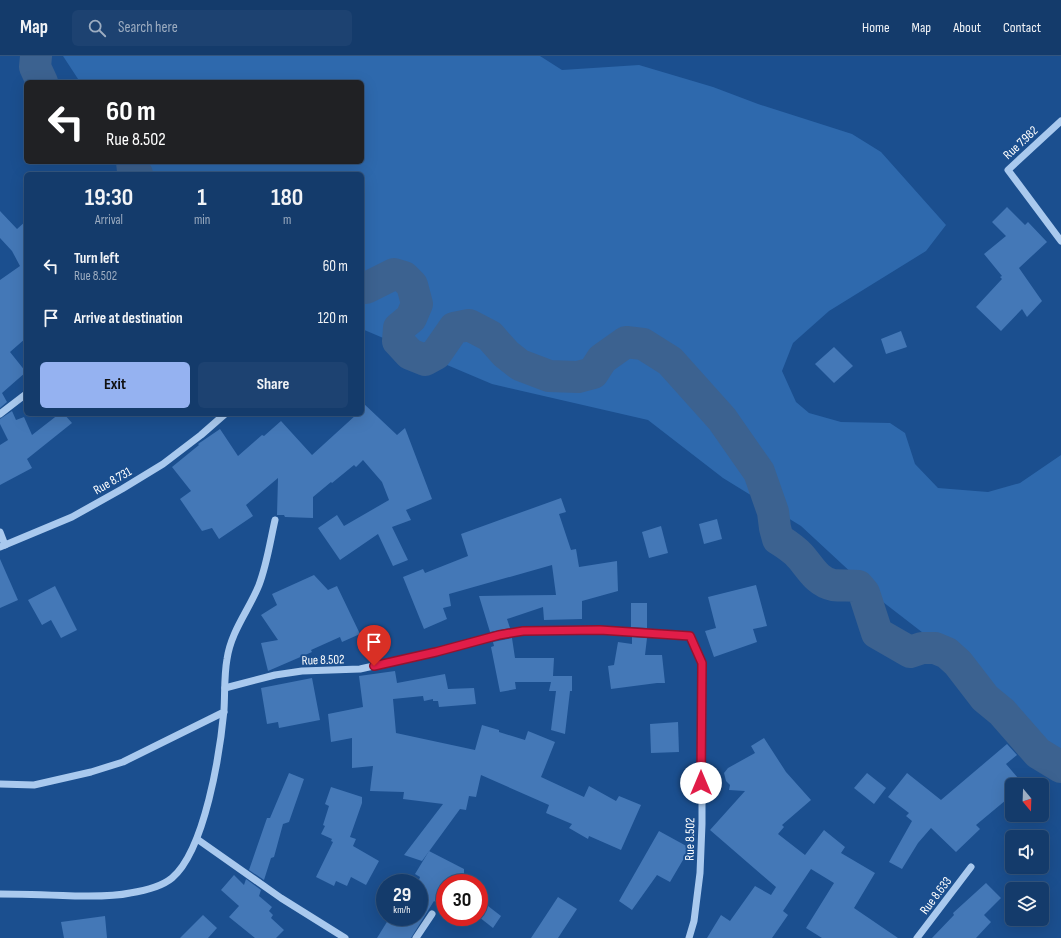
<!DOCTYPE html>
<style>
:root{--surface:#143b6b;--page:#1d4271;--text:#f1f3f6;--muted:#9dadc1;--line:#33557e;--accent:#95b2f1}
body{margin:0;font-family:"Sofia Sans Condensed",sans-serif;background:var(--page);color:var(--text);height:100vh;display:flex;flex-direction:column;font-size:15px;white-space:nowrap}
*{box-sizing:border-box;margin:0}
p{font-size:13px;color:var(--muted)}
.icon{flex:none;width:22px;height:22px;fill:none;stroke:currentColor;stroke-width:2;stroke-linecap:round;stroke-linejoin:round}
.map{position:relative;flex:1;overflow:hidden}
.side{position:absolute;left:24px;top:116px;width:340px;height:244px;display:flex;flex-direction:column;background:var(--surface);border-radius:6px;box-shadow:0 4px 16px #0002,0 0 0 1px var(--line)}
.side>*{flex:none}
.top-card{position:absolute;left:24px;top:24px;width:340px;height:84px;border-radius:6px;box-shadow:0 4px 16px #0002,0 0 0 1px var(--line);background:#202124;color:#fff;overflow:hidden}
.needle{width:26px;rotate:161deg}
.buttons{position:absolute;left:1005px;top:722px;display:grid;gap:8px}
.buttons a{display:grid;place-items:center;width:44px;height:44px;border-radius:6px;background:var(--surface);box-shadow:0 4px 16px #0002,0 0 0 1px var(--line);font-size:20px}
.speed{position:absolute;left:376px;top:818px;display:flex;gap:8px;font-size:20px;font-weight:700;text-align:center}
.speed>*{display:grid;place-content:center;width:52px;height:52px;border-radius:50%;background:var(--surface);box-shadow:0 4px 16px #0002,0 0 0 1px var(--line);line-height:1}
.speed small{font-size:10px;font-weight:400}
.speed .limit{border:6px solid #d22;background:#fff;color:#111}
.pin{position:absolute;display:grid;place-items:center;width:34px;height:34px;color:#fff;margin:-41px -17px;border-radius:50% 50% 50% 0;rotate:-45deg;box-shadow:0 0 4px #0007}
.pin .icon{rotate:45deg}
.me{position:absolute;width:44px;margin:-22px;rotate:0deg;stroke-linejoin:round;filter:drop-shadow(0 0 3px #0008)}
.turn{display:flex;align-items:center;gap:14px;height:84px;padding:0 16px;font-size:18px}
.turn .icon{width:52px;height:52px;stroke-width:2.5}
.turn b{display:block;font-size:28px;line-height:34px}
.eta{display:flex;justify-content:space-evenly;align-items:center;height:68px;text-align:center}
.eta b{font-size:24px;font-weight:700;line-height:28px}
.action{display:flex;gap:8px;margin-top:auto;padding:8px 16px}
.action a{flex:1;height:46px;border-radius:6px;background:var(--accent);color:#111;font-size:16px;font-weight:700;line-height:46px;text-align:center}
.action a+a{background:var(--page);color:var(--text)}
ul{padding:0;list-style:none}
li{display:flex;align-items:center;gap:12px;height:52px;padding:0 16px}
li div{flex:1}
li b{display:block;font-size:15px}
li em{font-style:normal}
header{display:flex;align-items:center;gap:24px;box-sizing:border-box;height:56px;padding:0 20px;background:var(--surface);border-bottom:1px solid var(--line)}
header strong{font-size:19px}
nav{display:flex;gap:22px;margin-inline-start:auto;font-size:14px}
.search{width:280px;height:36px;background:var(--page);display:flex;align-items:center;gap:10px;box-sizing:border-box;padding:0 14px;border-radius:6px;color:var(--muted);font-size:15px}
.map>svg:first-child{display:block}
</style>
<header>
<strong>Map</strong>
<div class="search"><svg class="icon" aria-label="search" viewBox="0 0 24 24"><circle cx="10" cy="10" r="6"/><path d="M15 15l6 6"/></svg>Search here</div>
<nav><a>Home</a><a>Map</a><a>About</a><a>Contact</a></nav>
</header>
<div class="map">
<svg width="1061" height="882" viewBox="0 0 1061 882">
<rect width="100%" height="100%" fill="#1b4f8f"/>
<path fill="#2e69ad" d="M63 0H540L562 14 639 9 713 31 758 48 852 78 881 96 946 169 926 195 829 255 793 287 782 315 796 346 809 357 841 366 890 367 905 377 915 408 938 432 988 436 1020 427 1061 399V726L993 631 883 546 801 470 723 422 648 364 492 328 362 273V118H153L143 106H362V26H80Z"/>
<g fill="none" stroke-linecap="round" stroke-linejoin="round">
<g stroke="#3c6290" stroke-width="32">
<path d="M36 0 35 11 42 26"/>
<path d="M132 106 133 115 137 118"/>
<path d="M362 231 366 232 394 218 404 221 412 229 417 248 411 262 399 272 398 285 410 298 425 304 436 298 454 272 469 269 490 280 506 298 520 309 549 320 578 321 593 317 602 303 626 286 643 288 670 305 722 363 759 416 773 456 775 472 778 483C786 488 794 493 800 500 810 511 817 526 833 529 841 530 850 529 858 530L864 537 877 577 910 596 922 592H935L947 597 958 607 985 642 1002 656 1038 697 1061 711"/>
</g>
</g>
<g fill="#4478b7">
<path d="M1007 151 1025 169 1028 166 1047 186 1019 212 1042 245 1027 261 1022 253 1001 275 976 251 1002 223 1000 221 1002 220 984 198 1006 180 992 166Z"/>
<path d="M0 155 17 173 26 165V282L10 296 26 316 2 337 7 346 0 352V224L20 210 12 195 0 182Z"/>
<path d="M901 275 907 291 886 298 881 283Z"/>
<path d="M834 291 853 310 834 327 815 308Z"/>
<path d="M362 346 397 379 405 372 432 443 406 454 411 464 392 471 408 504 393 510 378 478 340 504 318 472 337 459 344 470 389 444 382 426 363 404 356 411 354 409 332 427 331 426 313 441V462L285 461 284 459H277L278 422 246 449 253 460 219 483 212 472 202 475 180 443 191 435 172 411 199 389 198 388 220 373 238 400 262 379 264 380 281 365 312 399 357 358H362Z"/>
<path d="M12 355 16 364 24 361 32 379 59 358H64L72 367 27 403 32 412 0 429V389L8 384 0 368V363Z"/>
<path d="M561 442 566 456 559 458 571 494 576 493 579 511 617 505 618 535 582 545V563L544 564 543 551 507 563 510 572 490 576 479 540 556 539 552 509 449 538 451 550 443 552 447 563 424 573 403 521 423 513 425 517 468 500 461 478Z"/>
<path d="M717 463 722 483 704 488 699 468Z"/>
<path d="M661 470 668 497 649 502 642 476Z"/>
<path d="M0 503 18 544 0 552Z"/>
<path d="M314 519 328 534 337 530 360 578 342 586 340 581 311 594 312 596 268 615 261 587 278 584 261 559 277 549 272 538Z"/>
<path d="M756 529 767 570 753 573 757 586 714 601 705 575 716 572 708 541Z"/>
<path d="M55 530 77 574 61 582 51 564 42 569 28 544Z"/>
<path d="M631 547H647V572L631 571Z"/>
<path d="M632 581 647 582 645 599H662L665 627H657L611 633 608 610 614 609 618 586 632 588Z"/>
<path d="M512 582 515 602H554L553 620H572V635H570L565 678 551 674 556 635H549L551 626H515L516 633 500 636 491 591 494 590 493 586Z"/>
<path d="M395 615 397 627 445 618 448 633 474 632 476 648 439 651 438 645H433V643L424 645 423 640 393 643 396 677 475 694 482 669 499 674V676L525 684 528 675 555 686 541 721 584 741 589 730 616 745 619 740 641 749 621 794 589 780 588 783 569 772 572 768 546 757 549 749 481 719 476 741 469 740 466 754 460 753 422 805 404 799 443 748 403 743 404 736 370 735 373 710 352 712V682L331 686 328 658 363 651 359 620Z"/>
<path d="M312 622 320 664 279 672 278 666 267 668 261 632Z"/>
<path d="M678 666 679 696 651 697 650 668Z"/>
<path d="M764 682 786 716 811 744 782 769 784 771 778 778 805 799 824 774 845 791 841 797 875 817 854 852 898 882H822L806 872 834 827 811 813 783 855 788 859 772 882H707L721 859 730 865 755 830 771 839 776 831 710 774 745 735 729 734 730 729 726 725 724 717 728 712 755 697 751 690Z"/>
<path d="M1007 688 1017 699 1006 708 1024 729H1012V739L976 769 980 773 956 796 931 772 918 787 902 813 889 806 912 765 906 760 909 757 888 741 907 717 941 744Z"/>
<path d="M289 717 304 723 289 766 283 768 274 801 271 802 264 824 249 814 267 762H270Z"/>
<path d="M867 717 886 732 874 748 854 732Z"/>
<path d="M331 731 362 741V747L350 781 356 783 353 790 379 805 366 829 351 821 347 830 336 825 334 830 316 821 333 786 331 785 332 783 321 778 325 770 323 769 329 750 325 748Z"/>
<path d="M659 775 690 792 670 826 657 819 632 854 619 845Z"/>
<path d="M429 795 464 813V819L458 827H445V837L439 848 434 845 411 882H377L390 861H419V824L420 821 415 818Z"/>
<path d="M234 819 244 829 246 823 261 834 259 840 272 851 269 855 273 859 271 862 284 874 276 882H255L229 861 239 850 221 834Z"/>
<path d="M986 827 1001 842 984 859 991 866 976 882H932L954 859 953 857Z"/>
<path d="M558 841 577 853 558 882H531Z"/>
<path d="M479 843 501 860 493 872 479 861Z"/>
<path d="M203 859 217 872 208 882H180Z"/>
<path d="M105 860 107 882H64L61 866Z"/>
</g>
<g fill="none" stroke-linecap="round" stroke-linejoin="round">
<g stroke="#a9c9ee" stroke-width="7">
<path d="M1061 65 1008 114 1061 185"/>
<path d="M0 358 26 338"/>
<path d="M0 476 5 489"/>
<path d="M0 491 72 461 122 433 163 408 201 379 225 358"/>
<path d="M225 632 275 619 302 615 360 613 436 596 499 579 523 575 600 574 690 580 702 607V768L700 817 694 865 689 882"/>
<path d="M0 728 34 729 91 716 123 706 224 656"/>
<path d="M197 783 281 842 345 882"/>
<path d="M0 838C25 838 50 839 75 840 93 840 112 841 130 837 143 835 161 831 172 822 205 794 220 697 224 654 225 637 224 620 227 603 231 575 249 554 259 529 267 508 270 486 275 464"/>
<path d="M416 882 432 858"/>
<path d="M917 882 971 811"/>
</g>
</g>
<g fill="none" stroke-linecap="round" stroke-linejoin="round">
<defs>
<path id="route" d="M374 610 436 596 499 579 523 575 600 574 690 580 702 607 701 727"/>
</defs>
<use href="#route" stroke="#92132f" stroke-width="10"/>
<use href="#route" stroke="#e11d48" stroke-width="7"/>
</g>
<g text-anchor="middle" stroke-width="4" stroke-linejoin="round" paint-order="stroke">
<g font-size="13" fill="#fff" stroke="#1b4f8f">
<text transform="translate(1020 86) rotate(-43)" y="5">Rue 7.982</text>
<text transform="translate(112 424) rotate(-30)" y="5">Rue 8.731</text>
<text transform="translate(323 603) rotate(-2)" y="5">Rue 8.502</text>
<text transform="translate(689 783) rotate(-89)" y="5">Rue 8.502</text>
<text transform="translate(935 839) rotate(-53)" y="5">Rue 8.633</text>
</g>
</g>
</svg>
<div class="buttons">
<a><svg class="needle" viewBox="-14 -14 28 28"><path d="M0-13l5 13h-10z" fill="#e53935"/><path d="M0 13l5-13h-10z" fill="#9dadc1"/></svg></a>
<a><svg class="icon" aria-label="sound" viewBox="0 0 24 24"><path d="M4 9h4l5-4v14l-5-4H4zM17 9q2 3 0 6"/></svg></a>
<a><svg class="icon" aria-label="layers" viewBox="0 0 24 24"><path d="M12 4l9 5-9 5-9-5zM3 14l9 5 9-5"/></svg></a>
</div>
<div class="speed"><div>29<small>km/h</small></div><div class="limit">30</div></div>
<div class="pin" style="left:374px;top:610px;background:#d93025"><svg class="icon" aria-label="arrive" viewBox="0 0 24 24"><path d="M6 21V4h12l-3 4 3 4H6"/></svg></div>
<svg class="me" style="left:701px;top:727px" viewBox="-20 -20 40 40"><circle r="19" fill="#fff"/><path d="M0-13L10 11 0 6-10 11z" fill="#e11d48"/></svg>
<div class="top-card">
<div class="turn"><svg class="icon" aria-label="left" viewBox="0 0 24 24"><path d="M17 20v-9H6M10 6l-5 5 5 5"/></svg><div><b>60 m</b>Rue 8.502</div></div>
</div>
<section class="side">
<div class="eta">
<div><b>19:30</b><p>Arrival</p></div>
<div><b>1</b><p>min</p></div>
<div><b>180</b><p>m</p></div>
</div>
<ul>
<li><svg class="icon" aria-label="left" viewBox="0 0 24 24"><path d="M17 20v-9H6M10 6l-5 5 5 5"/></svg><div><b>Turn left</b><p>Rue 8.502</p></div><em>60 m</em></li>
<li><svg class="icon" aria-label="arrive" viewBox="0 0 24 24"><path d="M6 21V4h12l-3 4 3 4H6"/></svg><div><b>Arrive at destination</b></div><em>120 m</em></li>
</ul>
<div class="action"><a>Exit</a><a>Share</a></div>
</section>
</div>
